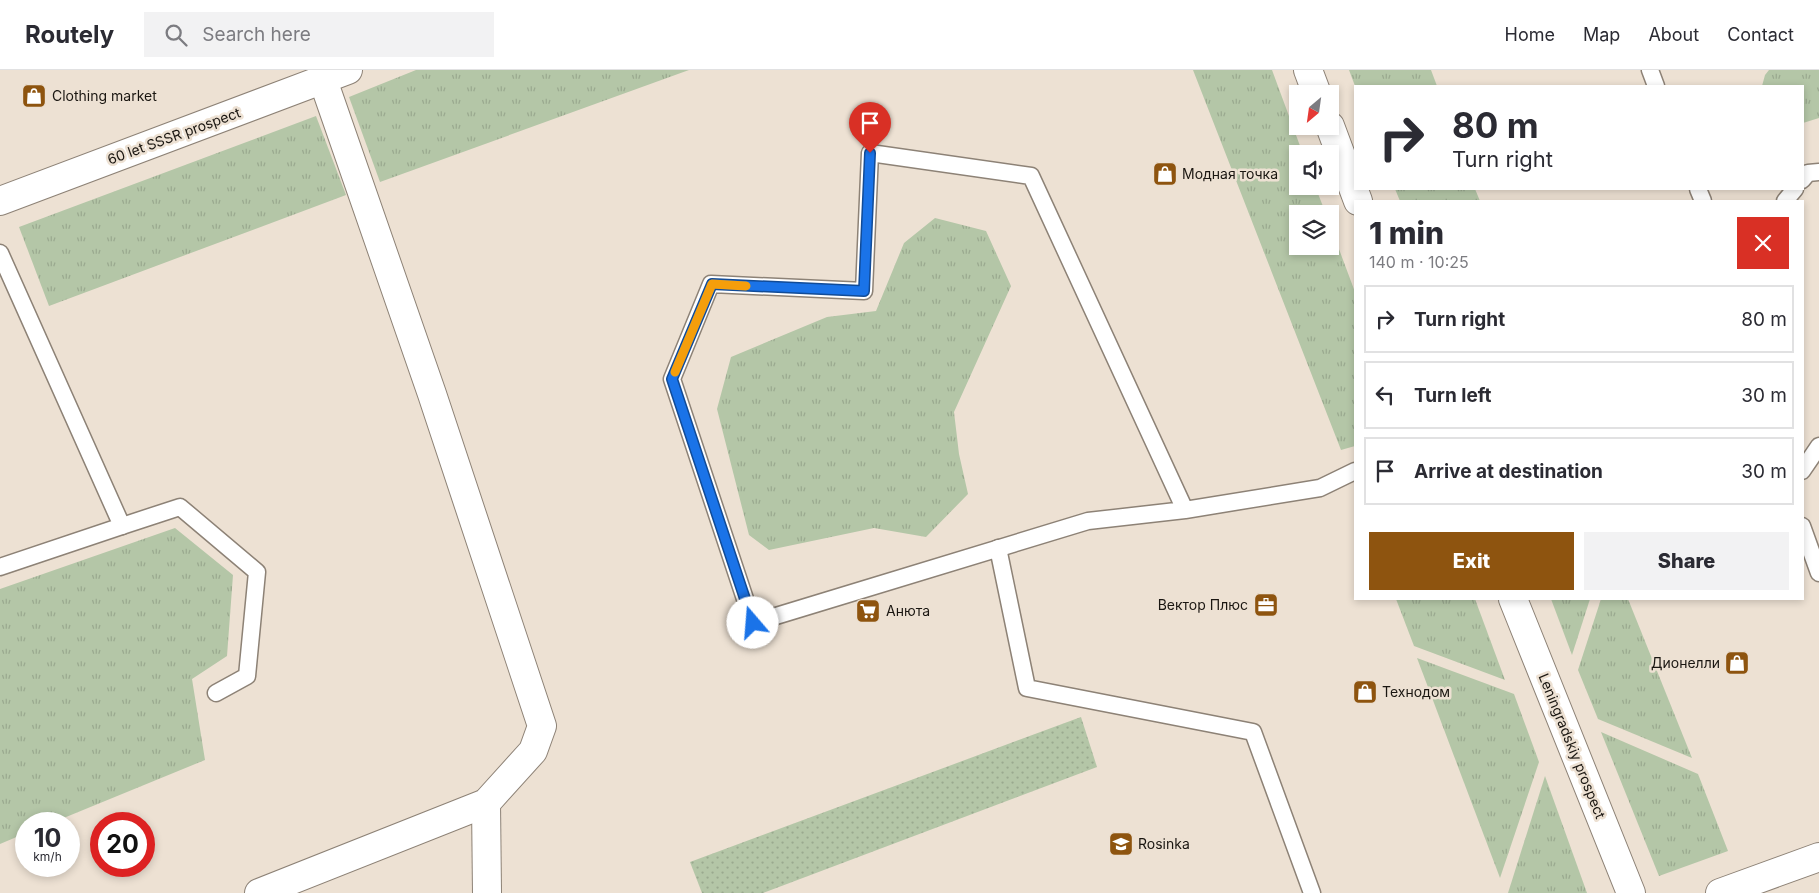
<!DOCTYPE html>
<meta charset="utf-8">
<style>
:root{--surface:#fff;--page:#f2f2f3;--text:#2b2b33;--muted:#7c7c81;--line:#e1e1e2;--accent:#8e540f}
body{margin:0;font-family:Inter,sans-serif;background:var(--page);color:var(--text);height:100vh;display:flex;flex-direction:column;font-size:19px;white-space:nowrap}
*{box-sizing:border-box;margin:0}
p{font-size:16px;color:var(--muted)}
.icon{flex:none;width:28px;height:28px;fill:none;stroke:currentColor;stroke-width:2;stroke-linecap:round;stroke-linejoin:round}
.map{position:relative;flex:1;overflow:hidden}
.drawer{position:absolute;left:1354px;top:130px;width:450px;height:400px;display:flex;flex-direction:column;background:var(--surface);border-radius:0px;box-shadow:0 2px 8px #0003}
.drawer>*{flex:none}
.top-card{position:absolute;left:1354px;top:15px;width:450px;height:105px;border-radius:0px;box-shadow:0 2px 8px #0003;background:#fff;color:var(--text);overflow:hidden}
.needle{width:32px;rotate:209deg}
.fabs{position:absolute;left:1289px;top:15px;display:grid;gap:10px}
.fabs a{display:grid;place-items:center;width:50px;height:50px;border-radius:0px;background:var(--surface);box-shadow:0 2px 8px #0003;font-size:25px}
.speed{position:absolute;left:15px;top:742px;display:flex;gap:10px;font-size:25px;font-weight:700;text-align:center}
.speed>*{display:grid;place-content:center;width:65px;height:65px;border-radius:50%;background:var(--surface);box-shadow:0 2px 8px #0003;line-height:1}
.speed small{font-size:12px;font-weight:400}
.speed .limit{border:8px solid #d22;background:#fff;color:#111}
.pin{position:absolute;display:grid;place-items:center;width:42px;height:42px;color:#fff;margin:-51px -21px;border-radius:50% 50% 50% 0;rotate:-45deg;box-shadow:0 0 5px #0007}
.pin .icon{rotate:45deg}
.me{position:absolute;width:55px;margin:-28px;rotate:342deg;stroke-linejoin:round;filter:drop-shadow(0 0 4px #0008)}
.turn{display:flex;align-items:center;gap:18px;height:105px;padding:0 15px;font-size:22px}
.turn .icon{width:65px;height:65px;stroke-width:2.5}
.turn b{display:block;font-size:35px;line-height:42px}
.round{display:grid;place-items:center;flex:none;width:52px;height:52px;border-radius:0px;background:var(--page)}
.head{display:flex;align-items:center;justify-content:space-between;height:85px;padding:0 15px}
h1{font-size:30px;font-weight:800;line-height:38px}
.cta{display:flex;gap:10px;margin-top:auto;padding:10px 15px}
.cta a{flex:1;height:58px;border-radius:0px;background:var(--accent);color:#fff;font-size:20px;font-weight:800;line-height:58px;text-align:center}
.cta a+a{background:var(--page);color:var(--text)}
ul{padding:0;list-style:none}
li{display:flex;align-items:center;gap:15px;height:68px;margin:0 10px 8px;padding:0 5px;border:2px solid var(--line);border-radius:0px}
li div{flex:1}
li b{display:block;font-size:19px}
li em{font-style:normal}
header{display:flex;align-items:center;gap:30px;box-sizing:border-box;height:70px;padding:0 25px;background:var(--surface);border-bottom:1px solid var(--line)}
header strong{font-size:24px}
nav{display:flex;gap:28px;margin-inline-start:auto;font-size:18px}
.search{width:350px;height:45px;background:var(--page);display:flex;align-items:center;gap:12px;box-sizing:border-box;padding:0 18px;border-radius:0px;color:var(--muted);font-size:19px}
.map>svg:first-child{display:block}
</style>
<header>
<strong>Routely</strong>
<div class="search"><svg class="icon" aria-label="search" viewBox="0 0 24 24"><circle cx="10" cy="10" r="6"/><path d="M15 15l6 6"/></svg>Search here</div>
<nav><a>Home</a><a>Map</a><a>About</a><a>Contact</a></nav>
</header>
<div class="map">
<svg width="1819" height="823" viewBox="0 0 1819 823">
<defs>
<pattern id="grass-tufts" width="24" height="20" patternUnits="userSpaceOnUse" patternTransform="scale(1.25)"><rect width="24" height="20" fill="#b4c6a7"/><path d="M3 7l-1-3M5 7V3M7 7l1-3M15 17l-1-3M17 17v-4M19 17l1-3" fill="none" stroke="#9aa98f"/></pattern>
<pattern id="park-dots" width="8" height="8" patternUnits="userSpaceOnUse" patternTransform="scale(1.25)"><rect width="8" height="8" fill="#b4c6a7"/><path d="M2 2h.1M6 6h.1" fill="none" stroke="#9aa98f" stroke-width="1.8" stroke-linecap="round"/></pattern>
</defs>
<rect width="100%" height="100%" fill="#ede1d3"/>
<g fill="url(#grass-tufts)">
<path d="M416 0H689L380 112 349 27Z"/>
<path d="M1193 0H1272L1303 84H1298V116H1315L1326 144H1298V176H1330V155L1355 222V376L1341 380Z"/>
<path d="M1349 0H1431L1437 16H1355Z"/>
<path d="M1769 0H1819V48L1803 53 1802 16H1762L1765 5Z"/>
<path d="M316 46 346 125 49 236 19 157Z"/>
<path d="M1395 119H1475L1480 131H1400Z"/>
<path d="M935 148 986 161 1011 216 954 342 959 384 968 424 926 467 874 458 769 480 749 465 717 339 731 287 827 247 876 241 904 173Z"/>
<path d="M175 458 233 505 227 586 192 609 205 690 49 754H26V763L0 774V519Z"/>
<path d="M1396 529H1475L1505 610 1414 576Z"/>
<path d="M1551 529H1590L1572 585Z"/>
<path d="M1601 529H1628L1692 688 1598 649 1578 600Z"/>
<path d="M1417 588 1514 624 1539 692 1500 808Z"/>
<path d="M1601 662 1698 704 1728 781 1659 806Z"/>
<path d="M1545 706 1587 823H1508Z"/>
</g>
<path fill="url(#park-dots)" d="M1081 647 1097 697 763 823H702L690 792Z"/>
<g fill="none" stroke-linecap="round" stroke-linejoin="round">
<defs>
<g id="service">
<path d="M1650 0 1656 16"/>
<path d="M1802 110 1808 103 1819 102"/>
<path d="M1698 119 1703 131"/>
<path d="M1785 131 1795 119"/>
<path d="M0 183 122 456 0 497"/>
<path d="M1802 401 1819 376"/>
<path d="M1185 440 1031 106 870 83 864 221 711 214 672 309 753 553 1088 451 1185 440 1320 418 1355 401"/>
<path d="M122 456 180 437 257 502 247 606 216 623"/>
<path d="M1802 456 1819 503"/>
<path d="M998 478 1027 618 1253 662 1312 823"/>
</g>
<g id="minor">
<path d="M486 733 487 823"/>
<path d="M259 823 486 733 533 681 542 656 432 324 323 10"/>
<path d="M1720 823 1819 787"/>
</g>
<g id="tertiary">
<path d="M1308 0 1317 24"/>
<path d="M1330 56 1358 131"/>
<path d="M0 131 348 0"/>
<path d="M1513 529 1631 823"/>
</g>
</defs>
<use href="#service" stroke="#8d8276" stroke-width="19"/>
<use href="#minor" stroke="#8d8276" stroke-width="30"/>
<use href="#tertiary" stroke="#8d8276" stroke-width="30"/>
<use href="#service" stroke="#fff" stroke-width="16"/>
<use href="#minor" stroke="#fff" stroke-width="28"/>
<use href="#tertiary" stroke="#fff" stroke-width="28"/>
</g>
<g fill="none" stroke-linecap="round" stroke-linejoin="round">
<defs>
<path id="route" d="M753 553 672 309 712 214 864 221 870 83"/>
</defs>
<use href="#route" stroke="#114b97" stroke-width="12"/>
<use href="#route" stroke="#1a73e8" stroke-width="9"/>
<path stroke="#f59e0b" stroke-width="9" d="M675 302 712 214 746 216"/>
</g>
<defs>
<symbol id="shop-square" viewBox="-11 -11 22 22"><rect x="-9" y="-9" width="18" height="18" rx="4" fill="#8e540f" stroke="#ede1d3"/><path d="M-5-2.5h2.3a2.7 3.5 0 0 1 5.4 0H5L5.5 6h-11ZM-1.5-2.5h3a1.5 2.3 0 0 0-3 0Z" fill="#fff"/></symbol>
<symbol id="office-square" viewBox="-11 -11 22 22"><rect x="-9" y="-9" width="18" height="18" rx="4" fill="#8e540f" stroke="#ede1d3"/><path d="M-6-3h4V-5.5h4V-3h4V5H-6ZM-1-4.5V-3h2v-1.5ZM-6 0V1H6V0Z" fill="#fff"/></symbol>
<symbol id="supermarket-square" viewBox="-11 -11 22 22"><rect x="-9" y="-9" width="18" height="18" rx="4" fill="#8e540f" stroke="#ede1d3"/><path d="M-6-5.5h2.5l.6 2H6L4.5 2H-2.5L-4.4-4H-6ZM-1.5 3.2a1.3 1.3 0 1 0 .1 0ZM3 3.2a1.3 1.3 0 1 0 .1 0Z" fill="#fff"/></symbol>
<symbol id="school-square" viewBox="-11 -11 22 22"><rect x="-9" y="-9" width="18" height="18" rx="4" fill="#8e540f" stroke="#ede1d3"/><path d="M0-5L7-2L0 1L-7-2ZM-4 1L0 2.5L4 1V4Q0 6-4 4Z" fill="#fff"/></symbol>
</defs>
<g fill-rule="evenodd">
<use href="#shop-square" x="20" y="12" width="28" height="28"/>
<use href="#shop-square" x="1151" y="90" width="28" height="28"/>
<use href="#office-square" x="1252" y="521" width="28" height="28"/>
<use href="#supermarket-square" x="854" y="527" width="28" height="28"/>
<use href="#shop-square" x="1723" y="579" width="28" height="28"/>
<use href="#shop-square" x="1351" y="608" width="28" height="28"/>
<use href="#school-square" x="1107" y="760" width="28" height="28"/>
</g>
<g text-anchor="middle" stroke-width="5" stroke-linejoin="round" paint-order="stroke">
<g font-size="14" fill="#1a1611" stroke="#ede1d3" text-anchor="start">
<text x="52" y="31">Сlothing market</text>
<text x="1182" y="109">Модная точка</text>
<text x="1248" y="540" text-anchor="end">Вектор Плюс</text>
<text x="886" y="546">Анюта</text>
<text x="1720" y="598" text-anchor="end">Дионелли</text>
<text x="1382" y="627">Технодом</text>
<text x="1138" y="779">Rosinka</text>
</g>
<g font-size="14" fill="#1a1611" stroke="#ede1d3">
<text transform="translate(174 66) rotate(-20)" y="5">60 let SSSR prospect</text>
<text transform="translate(1572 676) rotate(68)" y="5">Leningradskiy prospect</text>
</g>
</g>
</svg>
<div class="fabs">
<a><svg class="needle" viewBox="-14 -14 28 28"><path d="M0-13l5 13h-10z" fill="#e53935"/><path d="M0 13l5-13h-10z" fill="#7c7c81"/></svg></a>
<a><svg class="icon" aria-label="sound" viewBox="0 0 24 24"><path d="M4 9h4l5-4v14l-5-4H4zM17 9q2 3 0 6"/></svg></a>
<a><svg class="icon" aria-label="layers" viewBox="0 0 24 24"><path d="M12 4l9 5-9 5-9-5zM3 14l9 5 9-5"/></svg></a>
</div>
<div class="speed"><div>10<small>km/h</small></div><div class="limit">20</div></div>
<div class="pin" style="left:870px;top:83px;background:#d93025"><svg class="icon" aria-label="arrive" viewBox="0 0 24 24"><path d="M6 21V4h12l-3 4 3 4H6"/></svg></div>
<svg class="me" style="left:753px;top:553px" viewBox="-20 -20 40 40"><circle r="19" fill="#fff"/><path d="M0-13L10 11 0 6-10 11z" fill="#1a73e8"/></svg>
<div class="top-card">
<div class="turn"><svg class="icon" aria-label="right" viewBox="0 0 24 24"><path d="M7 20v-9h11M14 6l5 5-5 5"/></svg><div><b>80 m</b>Turn right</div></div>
</div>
<section class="drawer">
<div class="head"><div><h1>1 min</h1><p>140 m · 10:25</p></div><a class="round" style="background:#d93025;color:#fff"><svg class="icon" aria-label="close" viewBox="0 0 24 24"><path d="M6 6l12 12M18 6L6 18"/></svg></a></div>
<ul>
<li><svg class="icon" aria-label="right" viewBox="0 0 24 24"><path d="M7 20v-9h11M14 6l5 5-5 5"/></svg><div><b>Turn right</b></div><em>80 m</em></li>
<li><svg class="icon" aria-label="left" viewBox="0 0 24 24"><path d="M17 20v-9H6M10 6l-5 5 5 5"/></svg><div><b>Turn left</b></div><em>30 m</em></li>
<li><svg class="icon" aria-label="arrive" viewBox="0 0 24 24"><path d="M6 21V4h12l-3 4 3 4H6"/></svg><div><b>Arrive at destination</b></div><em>30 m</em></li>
</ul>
<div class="cta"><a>Exit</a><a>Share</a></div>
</section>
</div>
